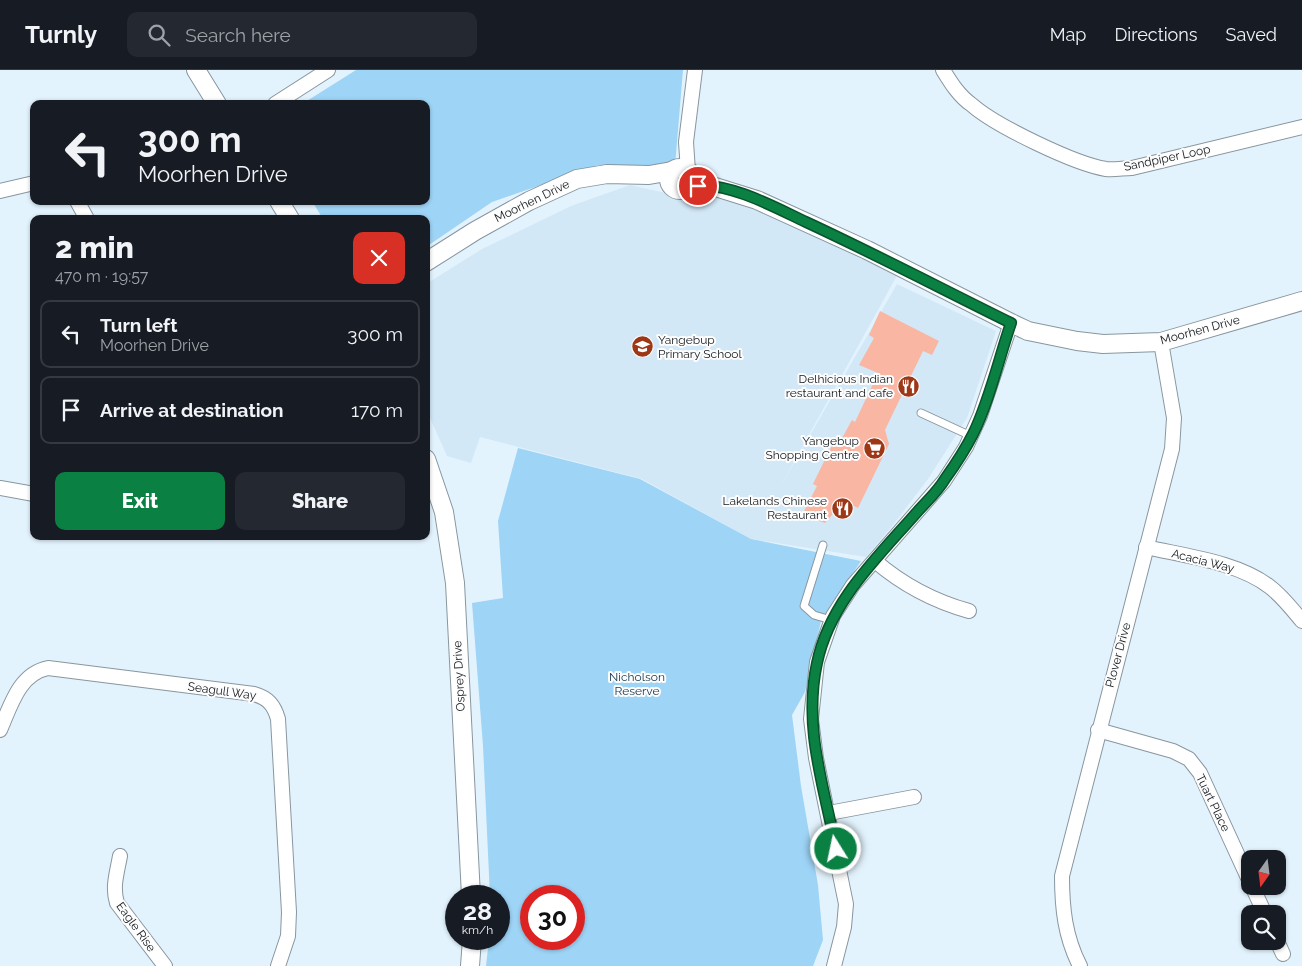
<!DOCTYPE html>
<meta charset="utf-8">
<style>
:root{--surface:#171b24;--page:#242831;--text:#f1f3f6;--muted:#9ea1a6;--line:#363941;--accent:#0b8043}
body{margin:0;font-family:Raleway,sans-serif;background:var(--page);color:var(--text);height:100vh;display:flex;flex-direction:column;font-size:19px;white-space:nowrap}
*{box-sizing:border-box;margin:0}
p{font-size:16px;color:var(--muted)}
.icon{flex:none;width:28px;height:28px;fill:none;stroke:currentColor;stroke-width:2;stroke-linecap:round;stroke-linejoin:round}
.map{position:relative;flex:1;overflow:hidden}
.sheet{position:absolute;left:30px;top:145px;width:400px;height:325px;display:flex;flex-direction:column;background:var(--surface);border-radius:10px;box-shadow:0 1px 4px #0004}
.sheet>*{flex:none}
.banner{position:absolute;left:30px;top:30px;width:400px;height:105px;border-radius:10px;box-shadow:0 1px 4px #0004;background:#171b24;color:var(--text);overflow:hidden}
.needle{width:32px;rotate:194deg}
.buttons{position:absolute;left:1241px;top:780px;display:grid;gap:10px}
.buttons a{display:grid;place-items:center;width:45px;height:45px;border-radius:10px;background:var(--surface);box-shadow:0 1px 4px #0004;font-size:25px}
.speed{position:absolute;left:445px;top:815px;display:flex;gap:10px;font-size:25px;font-weight:700;text-align:center}
.speed>*{display:grid;place-content:center;width:65px;height:65px;border-radius:50%;background:var(--surface);box-shadow:0 1px 4px #0004;line-height:1}
.speed small{font-size:12px;font-weight:400}
.speed .limit{border:8px solid #d22;background:#fff;color:#111}
.pin{position:absolute;display:grid;place-items:center;width:42px;height:42px;color:#fff;margin:-21px;border:2px solid #fff;border-radius:50%;box-shadow:0 1px 5px #0007}
.me{position:absolute;width:55px;margin:-28px;rotate:350deg;stroke-linejoin:round;filter:drop-shadow(0 0 4px #0008)}
.turn{display:flex;align-items:center;gap:18px;height:105px;padding:0 25px;font-size:22px}
.turn .icon{width:65px;height:65px;stroke-width:2.5}
.turn b{display:block;font-size:35px;line-height:42px}
.round{display:grid;place-items:center;flex:none;width:52px;height:52px;border-radius:10px;background:var(--page)}
.headline{display:flex;align-items:center;justify-content:space-between;height:85px;padding:0 25px}
h1{font-size:30px;font-weight:800;line-height:38px}
.primary-button{display:flex;gap:10px;margin-top:auto;padding:10px 25px}
.primary-button a{flex:1;height:58px;border-radius:10px;background:var(--accent);color:#fff;font-size:20px;font-weight:800;line-height:58px;text-align:center}
.primary-button a+a{background:var(--page);color:var(--text)}
ul{padding:0;list-style:none}
li{display:flex;align-items:center;gap:15px;height:68px;margin:0 10px 8px;padding:0 15px;border:2px solid var(--line);border-radius:10px}
li div{flex:1}
li b{display:block;font-size:19px}
li em{font-style:normal}
header{display:flex;align-items:center;gap:30px;box-sizing:border-box;height:70px;padding:0 25px;background:var(--surface);border-bottom:1px solid var(--line)}
header strong{font-size:24px}
nav{display:flex;gap:28px;margin-inline-start:auto;font-size:18px}
.search{width:350px;height:45px;background:var(--page);display:flex;align-items:center;gap:12px;box-sizing:border-box;padding:0 18px;border-radius:10px;color:var(--muted);font-size:19px}
.map>svg:first-child{display:block}
</style>
<header>
<strong>Turnly</strong>
<div class="search"><svg class="icon" aria-label="search" viewBox="0 0 24 24"><circle cx="10" cy="10" r="6"/><path d="M15 15l6 6"/></svg>Search here</div>
<nav><a>Map</a><a>Directions</a><a>Saved</a></nav>
</header>
<div class="map">
<svg width="1302" height="896" viewBox="0 0 1302 896">
<rect width="100%" height="100%" fill="#e3f3fd"/>
<path fill="#d2e8f7" d="M630 115 679 126 731 128 778 144 899 202 779 419 897 214 996 261 967 348 928 409 893 455 866 487 751 469 642 409 480 367 471 393 447 386 426 339V214L482 179 571 136Z"/>
<g fill="#9ed4f6" fill-rule="evenodd">
<path d="M356 0H683L675 96 598 95 492 132 426 177V149H323L312 131H426V34H302Z"/>
<path d="M518 378 640 409 751 469 861 491 821 551 805 622 792 645 801 716 818 815 823 870 813 896H486L489 869H499V826H490L483 676 472 533 503 528 498 451ZM531 826H574V869H531Z"/>
</g>
<path fill="#f9b6a3" d="M880 241 939 271 932 285 923 281 885 360 889 374 858 438 844 431 825 453 802 445 817 416 813 414 836 367 841 370 852 350 855 352 878 303 859 295 874 268 869 265Z"/>
<g fill="none" stroke-linecap="round" stroke-linejoin="round">
<defs>
<g id="service">
<path d="M921 343 971 366"/>
<path d="M823 475 804 536 814 545 831 550"/>
</g>
<g id="minor">
<path d="M943 0C951 13 959 26 972 35 996 56 1075 94 1106 99 1114 100 1124 98 1132 98L1302 57"/>
<path d="M275 34 328 0"/>
<path d="M688 101 686 72 695 0"/>
<path d="M0 121 34 113"/>
<path d="M77 131 87 149"/>
<path d="M0 418 34 424"/>
<path d="M1146 477C1185 486 1238 492 1270 517 1282 526 1292 539 1302 551"/>
<path d="M875 491C903 515 933 531 969 541"/>
<path d="M0 660C11 635 19 604 48 598L254 624C268 628 274 635 278 649L289 842 288 866 278 896"/>
<path d="M1098 660 1173 681 1189 689 1200 703 1250 812"/>
<path d="M829 743 914 727"/>
<path d="M120 786C117 803 112 817 117 833L165 896"/>
<path d="M1252 816 1265 844"/>
<path d="M1277 871 1283 884"/>
<path d="M834 896 844 857 846 834 816 688 811 649 817 592 833 546 853 515 944 411 966 377 980 346 1011 253"/>
<path d="M1080 896C1065 867 1062 838 1062 806L1172 379 1174 348 1161 272"/>
</g>
<g id="tertiary">
<path d="M196 0 217 34"/>
<circle cx="680" cy="109" r="11"/>
<path d="M689 102 709 115 757 130 867 180 1011 253 1028 261 1077 271 1103 274 1161 272 1302 231"/>
<path d="M279 131 290 149"/>
<path d="M426 192 475 161 529 131 577 109 607 104 649 105 672 101"/>
<path d="M426 389 444 442 455 513 471 826"/>
<path d="M470 896 472 869"/>
</g>
</defs>
<use href="#service" stroke="#88969f" stroke-width="9"/>
<use href="#minor" stroke="#88969f" stroke-width="16"/>
<use href="#tertiary" stroke="#88969f" stroke-width="20"/>
<use href="#service" stroke="#fff" stroke-width="7"/>
<use href="#minor" stroke="#fff" stroke-width="14"/>
<use href="#tertiary" stroke="#fff" stroke-width="18"/>
</g>
<g fill="none" stroke-linecap="round" stroke-linejoin="round">
<defs>
<path id="route" d="M698 116C731 113 776 138 806 152 875 184 942 219 1011 253 999 288 989 332 973 364 965 380 955 395 945 409 938 421 927 431 918 441 878 487 830 531 817 593 803 658 824 716 836 779"/>
</defs>
<use href="#route" stroke="#07532c" stroke-width="12"/>
<use href="#route" stroke="#0b8043" stroke-width="9"/>
</g>
<defs>
<symbol id="school-disc" viewBox="-11 -11 22 22"><circle r="9.5" fill="#9e3716" stroke="#fdfdfd"/><path d="M0-5L7-2L0 1L-7-2ZM-4 1L0 2.5L4 1V4Q0 6-4 4Z" fill="#fff"/></symbol>
<symbol id="restaurant-disc" viewBox="-11 -11 22 22"><circle r="9.5" fill="#9e3716" stroke="#fdfdfd"/><path d="M-5-6h1v4h1v-4h1v4h1v-4h1v5L-1.5 .5V6h-2V.5L-5-1ZM5-6V6H3V1.5H1.5Q1.5-4 5-6Z" fill="#fff"/></symbol>
<symbol id="supermarket-disc" viewBox="-11 -11 22 22"><circle r="9.5" fill="#9e3716" stroke="#fdfdfd"/><path d="M-6-5.5h2.5l.6 2H6L4.5 2H-2.5L-4.4-4H-6ZM-1.5 3.2a1.3 1.3 0 1 0 .1 0ZM3 3.2a1.3 1.3 0 1 0 .1 0Z" fill="#fff"/></symbol>
</defs>
<g fill-rule="evenodd">
<use href="#school-disc" x="630" y="264" width="25" height="25"/>
<use href="#restaurant-disc" x="896" y="304" width="25" height="25"/>
<use href="#supermarket-disc" x="862" y="366" width="25" height="25"/>
<use href="#restaurant-disc" x="830" y="426" width="25" height="25"/>
</g>
<g text-anchor="middle" stroke-width="4" stroke-linejoin="round" paint-order="stroke">
<g font-size="12" fill="#14191d" stroke="#fdfdfd">
<text transform="translate(1167 88) rotate(-12)" y="4">Sandpiper Loop</text>
<text transform="translate(532 131) rotate(-26)" y="4">Moorhen Drive</text>
<text transform="translate(1200 260) rotate(-15)" y="4">Moorhen Drive</text>
<text transform="translate(1203 491) rotate(14)" y="4">Acacia Way</text>
<text transform="translate(1118 585) rotate(-75)" y="4">Plover Drive</text>
<text transform="translate(459 606) rotate(-93)" y="4">Osprey Drive</text>
<text transform="translate(222 621) rotate(8)" y="4">Seagull Way</text>
<text transform="translate(1213 733) rotate(64)" y="4">Tuart Place</text>
<text transform="translate(136 857) rotate(54)" y="4">Eagle Rise</text>
</g>
<g font-size="12" fill="#14191d" stroke="#fdfdfd" text-anchor="end">
<text x="658" y="274" text-anchor="start">Yangebup<tspan x="658" dy="14">Primary School</tspan></text>
<text x="893" y="313">Delhicious Indian<tspan x="893" dy="14">restaurant and cafe</tspan></text>
<text x="859" y="375">Yangebup<tspan x="859" dy="14">Shopping Centre</tspan></text>
<text x="827" y="435">Lakelands Chinese<tspan x="827" dy="14">Restaurant</tspan></text>
</g>
<g font-size="12" fill="#13364a" stroke="#fdfdfd">
<text x="637" y="611">Nicholson<tspan x="637" dy="14">Reserve</tspan></text>
</g>
</g>
</svg>
<div class="buttons">
<a><svg class="needle" viewBox="-14 -14 28 28"><path d="M0-13l5 13h-10z" fill="#e53935"/><path d="M0 13l5-13h-10z" fill="#9ea1a6"/></svg></a>
<a><svg class="icon" aria-label="search" viewBox="0 0 24 24"><circle cx="10" cy="10" r="6"/><path d="M15 15l6 6"/></svg></a>
</div>
<div class="speed"><div>28<small>km/h</small></div><div class="limit">30</div></div>
<div class="pin" style="left:698px;top:116px;background:#d93025"><svg class="icon" aria-label="arrive" viewBox="0 0 24 24"><path d="M6 21V4h12l-3 4 3 4H6"/></svg></div>
<svg class="me" style="left:836px;top:779px" viewBox="-20 -20 40 40"><circle r="17" fill="#0b8043" stroke="#fff" stroke-width="3"/><path d="M0-11L8 9 0 5-8 9z" fill="#fff"/></svg>
<div class="banner">
<div class="turn"><svg class="icon" aria-label="left" viewBox="0 0 24 24"><path d="M17 20v-9H6M10 6l-5 5 5 5"/></svg><div><b>300 m</b>Moorhen Drive</div></div>
</div>
<section class="sheet">
<div class="headline"><div><h1>2 min</h1><p>470 m · 19:57</p></div><a class="round" style="background:#d93025;color:#fff"><svg class="icon" aria-label="close" viewBox="0 0 24 24"><path d="M6 6l12 12M18 6L6 18"/></svg></a></div>
<ul>
<li><svg class="icon" aria-label="left" viewBox="0 0 24 24"><path d="M17 20v-9H6M10 6l-5 5 5 5"/></svg><div><b>Turn left</b><p>Moorhen Drive</p></div><em>300 m</em></li>
<li><svg class="icon" aria-label="arrive" viewBox="0 0 24 24"><path d="M6 21V4h12l-3 4 3 4H6"/></svg><div><b>Arrive at destination</b></div><em>170 m</em></li>
</ul>
<div class="primary-button"><a>Exit</a><a>Share</a></div>
</section>
</div>
